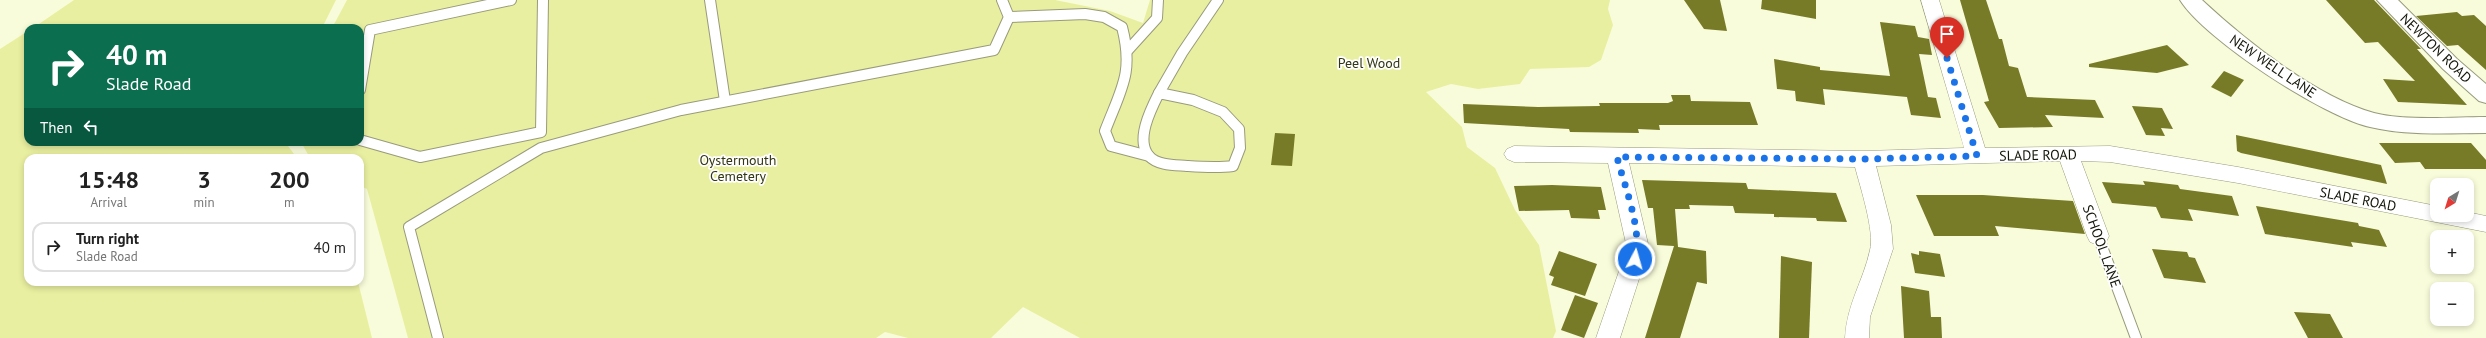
<!DOCTYPE html>
<meta charset="utf-8">
<style>
:root{--surface:#fff;--page:#f2f2f2;--text:#222;--muted:#767676;--line:#e0e0e0}
body{margin:0;font-family:"PT Sans",sans-serif;background:var(--page);color:var(--text);height:100vh;display:flex;flex-direction:column;font-size:15px;white-space:nowrap}
*{box-sizing:border-box;margin:0}
p{font-size:13px;color:var(--muted)}
.icon{flex:none;width:22px;height:22px;fill:none;stroke:currentColor;stroke-width:2;stroke-linecap:round;stroke-linejoin:round}
.map{position:relative;flex:1;overflow:hidden}
.sheet{position:absolute;left:24px;top:154px;width:340px;height:132px;display:flex;flex-direction:column;background:var(--surface);border-radius:12px;box-shadow:0 2px 6px #0003}
.sheet>*{flex:none}
.banner{position:absolute;left:24px;top:24px;width:340px;height:122px;border-radius:12px;box-shadow:0 2px 6px #0003;background:#0b6e4f;color:#fff;overflow:hidden}
.needle{width:26px;rotate:218deg}
.fabs{position:absolute;left:2430px;top:178px;display:grid;gap:8px}
.fabs a{display:grid;place-items:center;width:44px;height:44px;border-radius:8px;background:var(--surface);box-shadow:0 2px 6px #0003;font-size:20px}
.pin{position:absolute;display:grid;place-items:center;width:34px;height:34px;color:#fff;margin:-41px -17px;border-radius:50% 50% 50% 0;rotate:-45deg;box-shadow:0 0 4px #0007}
.pin .icon{rotate:45deg}
.me{position:absolute;width:44px;margin:-22px;rotate:6deg;stroke-linejoin:round;filter:drop-shadow(0 0 3px #0008)}
.turn{display:flex;align-items:center;gap:14px;height:84px;padding:0 16px;font-size:18px}
.turn .icon{width:52px;height:52px;stroke-width:2.5}
.turn b{display:block;font-size:28px;line-height:34px}
.then{display:flex;align-items:center;height:38px;padding:0 16px;background:#0003;gap:8px;font-size:15px}
.eta{display:flex;justify-content:space-evenly;align-items:center;height:68px;text-align:center}
.eta b{font-size:24px;font-weight:700;line-height:28px}
ul{padding:0;list-style:none}
li{display:flex;align-items:center;gap:12px;height:50px;margin:0 8px 6px;padding:0 8px;border:2px solid var(--line);border-radius:12px}
li div{flex:1}
li b{display:block;font-size:15px}
li em{font-style:normal}
.map>svg:first-child{display:block}
</style>
<div class="map">
<svg width="2486" height="338" viewBox="0 0 2486 338">
<rect width="100%" height="100%" fill="#f9fcda"/>
<g fill="#e9efa0">
<path d="M74 0H336L322 28H33Z"/>
<path d="M347 0H1055L1110 11 1143 23 1150 0H1610L1608 9 1613 25 1601 60 1589 67 1530 69 1520 84 1478 89 1451 84 1426 92 1462 127 1467 147 1495 168 1515 210 1539 245 1556 331 1553 338H1080L1023 307 991 338H908L885 332 876 338H408L367 189 360 186V158H310L301 142H360V28H332Z"/>
<path d="M28 31V142H285L297 158H28V282H358L372 338H0V49Z"/>
</g>
<g fill="#777a27">
<path d="M1684 0H1720L1727 31 1704 29Z"/>
<path d="M1762 0H1816V19L1761 9Z"/>
<path d="M1960 0H1986L1999 39H2002L2009 66 2018 68 2027 97 2095 100 2104 118 2045 115 2053 127 1999 128 1984 102 1989 101Z"/>
<path d="M2326 0H2374L2421 49H2417L2467 105 2398 102 2383 79 2415 81 2378 42 2365 43Z"/>
<path d="M2457 12 2462 16 2474 15 2486 26V70L2458 45 2447 46 2416 16Z"/>
<path d="M1880 22 1915 26 1918 37 1929 39 1932 55 1919 54 1928 97 1936 98 1941 118 1911 115 1907 97 1823 89 1825 105 1796 101 1795 91 1777 89 1774 59 1820 67V70L1890 76Z"/>
<path d="M2167 45 2189 65 2157 73 2089 67V64Z"/>
<path d="M2224 71 2244 80 2231 97 2211 87Z"/>
<path d="M1671 95H1690L1691 101 1750 102 1758 125H1659L1660 130 1638 129 1639 133 1570 132 1569 129 1464 123 1463 104 1538 107 1600 106 1599 103H1668L1673 101Z"/>
<path d="M2132 106 2162 108 2173 129 2161 128 2165 136 2146 135Z"/>
<path d="M1275 133 1295 134 1292 166 1271 165Z"/>
<path d="M2236 135 2381 165 2387 184 2241 153 2237 151Z"/>
<path d="M2379 143H2471L2486 160V169H2425L2420 162 2395 163Z"/>
<path d="M1642 180 1746 183 1748 189 1836 193 1847 222 1817 221 1816 218 1774 217V214L1735 213 1733 206 1689 205 1690 209H1675L1678 247 1706 251 1707 284 1697 282 1680 338H1645L1674 246 1657 245 1653 208H1648Z"/>
<path d="M2143 181 2178 185 2180 189 2232 196 2239 216 2188 209 2193 221 2161 218 2156 207 2112 203 2102 182 2145 185Z"/>
<path d="M1552 185 1601 187 1606 210H1598L1600 219 1571 218 1569 210 1519 211 1514 186Z"/>
<path d="M1916 195H1983L2073 201 2085 234 1995 226 1999 236H1934Z"/>
<path d="M2256 206 2358 223 2359 226 2379 230 2387 247 2351 242 2353 247 2265 234Z"/>
<path d="M2152 249 2187 252 2189 257 2195 258 2206 283 2164 278Z"/>
<path d="M1559 251 1597 264 1585 296 1551 285 1554 277 1549 275Z"/>
<path d="M1919 251 1940 254 1945 277 1915 273 1911 253 1919 255Z"/>
<path d="M1781 256 1812 262 1809 338H1779Z"/>
<path d="M1901 286 1929 291 1931 317H1941L1942 338H1904Z"/>
<path d="M1575 295 1598 303 1584 338 1561 330Z"/>
<path d="M2294 312 2330 314 2343 338H2308Z"/>
</g>
<g fill="none" stroke-linecap="round" stroke-linejoin="round">
<defs>
<g id="lane">
<path d="M710 0 725 101"/>
<path d="M1009 17 1085 14 1104 17 1122 27C1134 73 1121 89 1105 131L1111 146 1149 156"/>
<path d="M1128 50 1157 18 1158 0"/>
<path d="M360 90 370 30 511 0"/>
<path d="M1159 93 1193 100 1223 112 1239 129 1240 148 1233 166C1218 168 1203 167 1187 166 1176 165 1158 166 1149 156 1135 140 1151 109 1159 93Z"/>
<path d="M1159 93 1182 53 1218 0"/>
<path d="M360 140 420 157 541 132 543 0"/>
<path d="M2098 236 2136 338"/>
<path d="M438 338 409 227 541 148 681 110 994 50 1009 17 1002 0"/>
</g>
<path id="street" d="M1921 0H1939L1985 148 2110 146 2238 167 2437 206V215H2467V212L2486 216V232L2238 183 2110 162 2081 161 2109 236 2106 242 2098 245 2090 242 2087 236 2060 161 1876 166 1891 225 1893 249 1870 317 1869 338H1845C1847 303 1863 282 1870 250 1875 232 1860 186 1855 167L1629 163 1649 248 1620 338H1596L1627 248 1608 163 1514 162 1507 159 1504 154 1507 149 1514 146 1864 151 1964 148Z"/>
<g id="secondary">
<path d="M2180 0H2202C2245 40 2316 97 2374 113 2404 121 2454 117 2486 117V133C2448 133 2408 136 2370 127 2324 117 2205 40 2180 0Z"/>
<path d="M2377 0H2398L2457 59 2486 84V103L2479 101 2443 69Z"/>
</g>
</defs>
<use href="#lane" stroke="#989b7b" stroke-width="12"/>
<use href="#street" stroke="#989b7b" stroke-width="1"/>
<use href="#secondary" stroke="#989b7b" stroke-width="2"/>
<use href="#lane" stroke="#fff" stroke-width="10"/>
<use href="#street" fill="#fff" fill-rule="evenodd"/>
<use href="#secondary" fill="#fff" fill-rule="evenodd"/>
</g>
<g fill="none" stroke-linecap="round" stroke-linejoin="round">
<path stroke="#1a73e8" stroke-width="7" stroke-dasharray="0 12.6" d="M1635 259C1643 231 1624 185 1617 157L1864 159 1977 156 1947 58"/>
</g>
<g text-anchor="middle" stroke-width="3.5" stroke-linejoin="round" paint-order="stroke">
<g font-size="14" fill="#141509" stroke="#fff">
<text transform="translate(2436 48) rotate(44)" y="5">NEWTON ROAD</text>
<text transform="translate(2273 66) rotate(34)" y="5">NEW WELL LANE</text>
<text transform="translate(2038 155) rotate(-1)" y="5">SLADE ROAD</text>
<text transform="translate(2358 199) rotate(11)" y="5">SLADE ROAD</text>
<text transform="translate(2102 246) rotate(70)" y="5">SCHOOL LANE</text>
</g>
<g font-size="14" fill="#353713" stroke="#fff">
<text x="1369" y="68">Peel Wood</text>
<text x="738" y="165">Oystermouth<tspan x="738" dy="16">Cemetery</tspan></text>
</g>
</g>
</svg>
<div class="fabs">
<a><svg class="needle" viewBox="-14 -14 28 28"><path d="M0-13l5 13h-10z" fill="#e53935"/><path d="M0 13l5-13h-10z" fill="#767676"/></svg></a>
<a>+</a>
<a>−</a>
</div>
<div class="pin" style="left:1947px;top:58px;background:#d93025"><svg class="icon" aria-label="arrive" viewBox="0 0 24 24"><path d="M6 21V4h12l-3 4 3 4H6"/></svg></div>
<svg class="me" style="left:1635px;top:259px" viewBox="-20 -20 40 40"><circle r="17" fill="#1a73e8" stroke="#fff" stroke-width="3"/><path d="M0-11L8 9 0 5-8 9z" fill="#fff"/></svg>
<div class="banner">
<div class="turn"><svg class="icon" aria-label="right" viewBox="0 0 24 24"><path d="M7 20v-9h11M14 6l5 5-5 5"/></svg><div><b>40 m</b>Slade Road</div></div>
<div class="then">Then<svg class="icon" aria-label="left" viewBox="0 0 24 24"><path d="M17 20v-9H6M10 6l-5 5 5 5"/></svg></div>
</div>
<section class="sheet">
<div class="eta">
<div><b>15:48</b><p>Arrival</p></div>
<div><b>3</b><p>min</p></div>
<div><b>200</b><p>m</p></div>
</div>
<ul>
<li><svg class="icon" aria-label="right" viewBox="0 0 24 24"><path d="M7 20v-9h11M14 6l5 5-5 5"/></svg><div><b>Turn right</b><p>Slade Road</p></div><em>40 m</em></li>
</ul>
</section>
</div>
